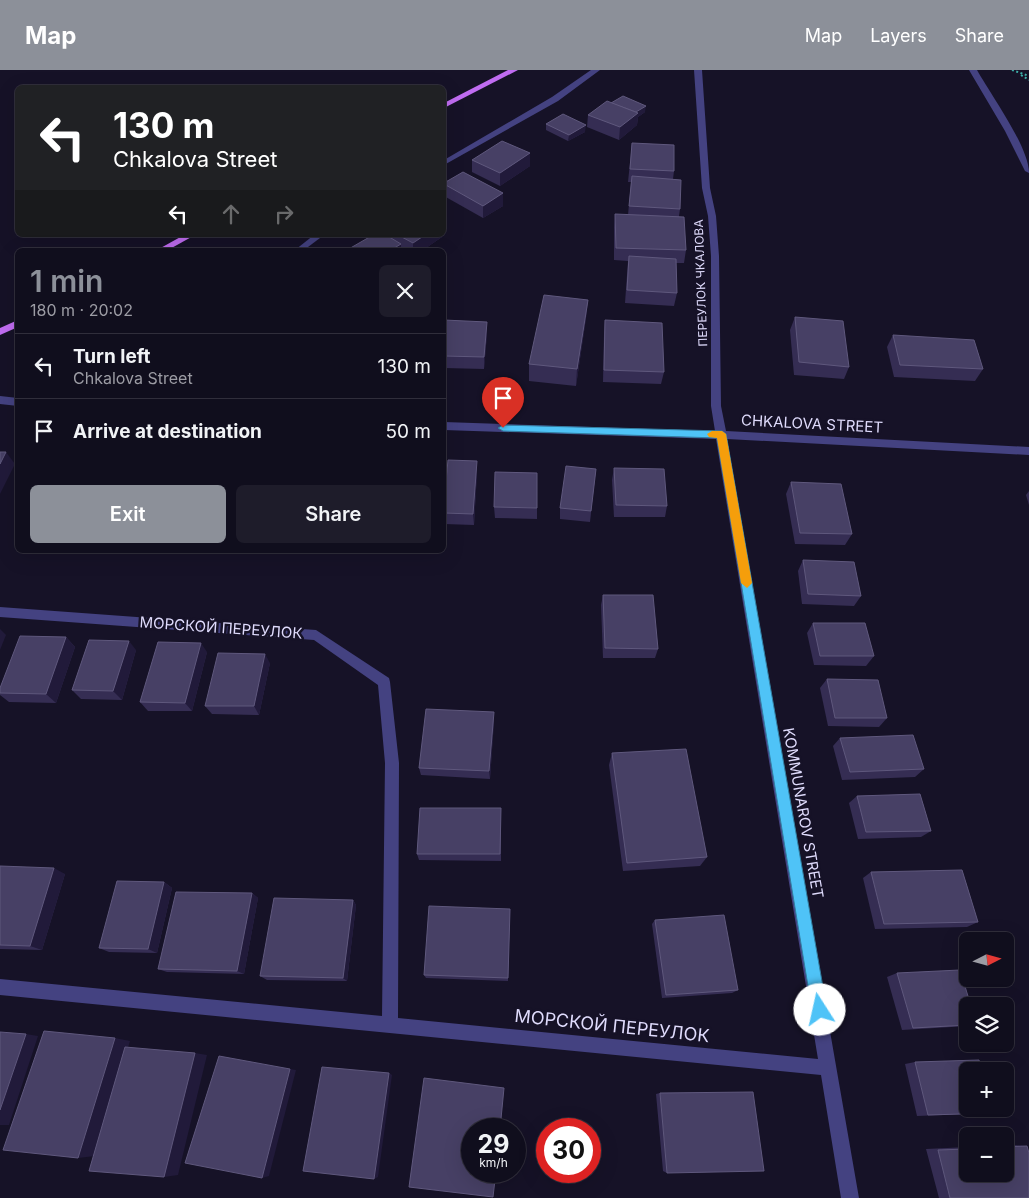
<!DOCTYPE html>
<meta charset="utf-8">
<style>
:root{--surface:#100e1d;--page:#1e1c2a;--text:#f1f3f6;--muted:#9c9ca4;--line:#302e3b;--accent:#8c9099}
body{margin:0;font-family:Inter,sans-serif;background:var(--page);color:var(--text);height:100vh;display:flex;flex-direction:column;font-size:19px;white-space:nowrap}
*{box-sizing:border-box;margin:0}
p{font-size:16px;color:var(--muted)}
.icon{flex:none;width:28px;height:28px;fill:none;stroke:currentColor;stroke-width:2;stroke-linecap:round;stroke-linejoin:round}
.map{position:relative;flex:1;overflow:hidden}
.sheet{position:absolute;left:15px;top:178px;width:431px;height:305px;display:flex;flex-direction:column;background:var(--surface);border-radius:8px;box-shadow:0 5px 20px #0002,0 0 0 1px var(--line)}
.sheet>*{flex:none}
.top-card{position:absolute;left:15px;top:15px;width:431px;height:152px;border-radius:8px;box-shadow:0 5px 20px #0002,0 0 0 1px var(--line);background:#202124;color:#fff;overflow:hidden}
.needle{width:32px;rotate:84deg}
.buttons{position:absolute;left:959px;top:862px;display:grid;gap:10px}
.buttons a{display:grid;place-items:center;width:55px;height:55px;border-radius:8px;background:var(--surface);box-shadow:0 5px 20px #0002,0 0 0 1px var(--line);font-size:25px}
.speed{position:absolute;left:461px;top:1048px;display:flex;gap:10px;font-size:25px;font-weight:700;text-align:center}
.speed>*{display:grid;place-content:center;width:65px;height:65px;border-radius:50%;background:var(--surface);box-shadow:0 5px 20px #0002,0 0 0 1px var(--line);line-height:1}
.speed small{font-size:12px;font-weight:400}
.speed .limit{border:8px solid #d22;background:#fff;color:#111}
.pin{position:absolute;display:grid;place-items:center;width:42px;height:42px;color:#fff;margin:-51px -21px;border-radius:50% 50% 50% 0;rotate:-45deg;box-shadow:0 0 5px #0007}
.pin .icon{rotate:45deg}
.me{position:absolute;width:55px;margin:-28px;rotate:350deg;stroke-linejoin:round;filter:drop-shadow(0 0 4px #0008)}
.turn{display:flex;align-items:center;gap:18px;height:105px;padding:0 15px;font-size:22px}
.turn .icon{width:65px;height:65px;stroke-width:2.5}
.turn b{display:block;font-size:35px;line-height:42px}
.lanes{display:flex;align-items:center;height:48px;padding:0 15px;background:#0003;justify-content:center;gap:25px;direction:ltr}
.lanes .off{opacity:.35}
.round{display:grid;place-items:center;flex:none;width:52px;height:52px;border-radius:8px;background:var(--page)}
.headline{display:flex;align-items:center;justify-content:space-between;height:85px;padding:0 15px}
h1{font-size:30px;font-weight:600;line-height:38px;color:var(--accent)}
.primary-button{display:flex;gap:10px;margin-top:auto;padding:10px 15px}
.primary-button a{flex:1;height:58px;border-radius:8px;background:var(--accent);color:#fff;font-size:20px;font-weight:600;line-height:58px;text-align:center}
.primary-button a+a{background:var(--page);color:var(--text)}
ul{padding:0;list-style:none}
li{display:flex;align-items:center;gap:15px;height:65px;padding:0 15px;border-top:1px solid var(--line)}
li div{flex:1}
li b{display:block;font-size:19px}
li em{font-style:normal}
header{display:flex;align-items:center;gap:30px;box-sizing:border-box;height:70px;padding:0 25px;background:var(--accent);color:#fff}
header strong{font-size:24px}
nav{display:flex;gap:28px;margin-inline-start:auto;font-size:18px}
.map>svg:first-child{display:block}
</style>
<header>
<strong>Map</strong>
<nav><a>Map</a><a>Layers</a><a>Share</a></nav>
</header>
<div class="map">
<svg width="1029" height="1128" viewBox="0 0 1029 1128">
<rect width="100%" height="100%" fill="#161227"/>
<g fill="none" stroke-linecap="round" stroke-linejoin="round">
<g stroke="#3cafa8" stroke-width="2" stroke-dasharray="2 2.5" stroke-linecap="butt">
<path d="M1012 0 1029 6"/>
<path d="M1021 5 1029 10"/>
</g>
<path fill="#444281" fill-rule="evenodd" d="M969 0H977C991 25 1029 77 1029 103L1025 101 1005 61Z"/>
<g fill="#444281" fill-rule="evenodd">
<path d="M591 0H600L558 31 444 95V90L552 27Z"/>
<path d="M694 0H702L710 118 716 146 719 186 721 336 726 361 1029 377V385L727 369 859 1128H841L821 1005 0 925V909L382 946 385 693 378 615 314 570 0 547V537L316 560 389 608 390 612 399 693 398 948 818 989 716 369 444 360V352L715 361 711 336V186L708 146 702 118Z"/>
<path d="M314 165H324L304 180H295Z"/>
<path d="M0 326 18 328V336L0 334Z"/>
</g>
<g fill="#c06cf1" fill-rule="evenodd">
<path d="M508 0H518L444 38V33Z"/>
<path d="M184 165H195L168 180H157Z"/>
<path d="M18 250V257L0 265V258Z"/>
</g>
</g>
<g fill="#352d53">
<path d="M645 42 638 47 637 55 619 70 587 57 588 45Z"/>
<path d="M546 54 585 62 568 71 546 60Z"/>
<path d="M632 73 674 101 673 109 680 139 679 146 686 180 684 193H676L677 223 674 236 625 233 628 191 614 190V157L615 144 628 145 631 112H628Z"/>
<path d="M530 83V96L500 116 472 102V90Z"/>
<path d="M444 113 503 123V136L483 148 444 126Z"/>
<path d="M389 165H442V167L423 180H404L401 178V180H347L389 167Z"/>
<path d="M588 230 586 248 576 316 529 311V294Z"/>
<path d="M795 247 849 297 844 309 794 305 790 260Z"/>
<path d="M444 250 487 264 484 299 444 298Z"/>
<path d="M605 250 664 302 661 314 603 312 604 263Z"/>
<path d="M893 265 983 299 975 311 894 307 887 277Z"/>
<path d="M614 398 667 436 665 447H614L612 410Z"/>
<path d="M596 399 590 452 560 449V438Z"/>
<path d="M477 403 474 455 444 454V433Z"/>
<path d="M791 412 852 464 845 475 795 474 786 424Z"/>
<path d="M1029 421V435L1026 425Z"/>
<path d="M494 437 537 438V449L495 448Z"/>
<path d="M803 490 861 526 854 536 802 534 798 501Z"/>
<path d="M603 525 658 579 655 588H603L601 535Z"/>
<path d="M813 553 874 586 866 596 814 595 807 563Z"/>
<path d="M66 567 75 577 56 633 9 632 0 625V618Z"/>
<path d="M136 580 122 630 81 629 72 620Z"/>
<path d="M207 582 192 641H148L140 632Z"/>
<path d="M270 593 259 645 212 644 205 636Z"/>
<path d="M827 609 887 648 879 657 828 656 820 618Z"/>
<path d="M494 651 490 709 421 705 419 698Z"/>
<path d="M840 668 924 699 915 707 842 710 833 676Z"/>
<path d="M612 683 707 787 700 796 623 801 609 695Z"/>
<path d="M857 726 931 761 921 767 858 769 849 733Z"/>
<path d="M501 738V791L419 790 417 784Z"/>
<path d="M0 796 65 804 42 880 0 879Z"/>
<path d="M871 802 978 852 967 857 875 859 863 808Z"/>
<path d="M164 812 172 818 157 883 109 882 99 878Z"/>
<path d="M252 823 258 828 244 904 167 902 158 899Z"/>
<path d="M353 830 356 835 347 911 267 910 260 906Z"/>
<path d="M510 839 508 911 426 908 424 905Z"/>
<path d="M655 850 738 920 732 923 662 928 652 854Z"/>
<path d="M897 903 968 936V956L902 960 887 907Z"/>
<path d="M915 992 994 1043 917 1046 905 994Z"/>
<path d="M660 1023 667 1103 663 1101 656 1024Z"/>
<path d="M1013 1075 1027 1076 1029 1128H939L926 1079 968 1077V1104H1005V1076Z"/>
</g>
<g fill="#211a3a">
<path d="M646 36 645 42 638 47 637 55 619 70 620 57 634 44Z"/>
<path d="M586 55 585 62 568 71 569 65Z"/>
<path d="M530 83V96L500 116V103Z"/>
<path d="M503 123V136L483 148V136Z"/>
<path d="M425 165H442V167L423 180H413V173Z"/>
<path d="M401 174V180H391Z"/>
<path d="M588 230 586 248 576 316 577 299Z"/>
<path d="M487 252V264L484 299V287Z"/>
<path d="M6 382 15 394 0 424V394Z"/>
<path d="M477 391V403L474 455 473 444Z"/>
<path d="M0 559 6 565 0 580Z"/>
<path d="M66 567 75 577 56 633 46 624Z"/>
<path d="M129 571 136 580 122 630 113 621Z"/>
<path d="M201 573 207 582 192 641 185 633Z"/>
<path d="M265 584 270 593 259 645 254 636Z"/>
<path d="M494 642V651L490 709 489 701Z"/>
<path d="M54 798 65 804 42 880 30 876Z"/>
<path d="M164 812 172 818 157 883 148 879Z"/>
<path d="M252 823 258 828 244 904 237 901Z"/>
<path d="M353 830 356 835 347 911 343 908Z"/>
<path d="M26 964 38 966 9 1055H0V1040Z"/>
<path d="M115 968 130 971 95 1086 78 1088Z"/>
<path d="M195 983 207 985 178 1105 164 1107Z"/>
<path d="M290 999 296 1000 269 1106 262 1108Z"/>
<path d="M389 1003 392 1005 378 1107 374 1109Z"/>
</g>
<g fill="#474065" stroke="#5f587d">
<path d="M623 26 646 36 636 42 611 33Z"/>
<path d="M607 31 638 43 620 57 588 45Z"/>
<path d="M563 44 586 55 569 65 546 54Z"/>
<path d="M502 71 530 83 500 103 472 90Z"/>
<path d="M632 73 674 75V101L630 99Z"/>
<path d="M463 102 503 123 483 136 444 114V113Z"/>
<path d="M632 106 681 110 680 139 629 136Z"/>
<path d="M615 144 684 147 686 180 616 178Z"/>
<path d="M373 165H386L401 174 391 180H347Z"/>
<path d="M398 165H425L413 173Z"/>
<path d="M629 186 676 189 677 223 627 220Z"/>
<path d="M544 225 588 230 577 299 529 294Z"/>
<path d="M795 247 843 251 849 297 799 292Z"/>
<path d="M444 250 487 252 484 287 444 286Z"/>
<path d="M605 250 662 253 664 302 604 300Z"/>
<path d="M893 265 974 270 983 299 900 295Z"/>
<path d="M0 382H6L0 394Z"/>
<path d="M448 390 477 391 473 444 444 443V433Z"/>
<path d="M566 396 596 399 591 441 560 438Z"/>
<path d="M614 398 664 399 667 436 616 435Z"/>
<path d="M495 402 537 403V438L494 437Z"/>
<path d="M791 412 841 414 852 464 800 463Z"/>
<path d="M803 490 854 492 861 526 808 524Z"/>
<path d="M603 525H653L658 579 605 578Z"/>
<path d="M813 553H865L874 586H820Z"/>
<path d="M20 566 66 567 46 624 0 623V618Z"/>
<path d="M89 570 129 571 113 621 72 620Z"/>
<path d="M158 572 201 573 185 633 140 632Z"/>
<path d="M218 583 265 584 254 636H205Z"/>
<path d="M827 609 878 610 887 648H835Z"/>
<path d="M426 639 494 642 489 701 419 698Z"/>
<path d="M913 665 924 699 850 702 840 668Z"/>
<path d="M686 679 707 787 627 793 612 683Z"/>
<path d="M920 724 931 761 866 762 857 726Z"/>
<path d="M420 738H501L500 784H417Z"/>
<path d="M0 796 54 798 30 876 0 875Z"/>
<path d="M962 800 978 852 884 854 871 802Z"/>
<path d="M117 811 164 812 148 879 99 878Z"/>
<path d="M176 822 252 823 237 901 158 899Z"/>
<path d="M274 828 353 830 343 908 260 906Z"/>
<path d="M429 836 510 839 508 908 424 905Z"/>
<path d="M724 845 738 920 666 925 655 850Z"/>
<path d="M960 900 971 936H968V955L913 958 897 903Z"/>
<path d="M44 961 115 968 78 1088 3 1080Z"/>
<path d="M0 962 26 964 0 1040Z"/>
<path d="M125 977 195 983 164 1107 89 1101Z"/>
<path d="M219 986 290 999 262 1108 185 1093Z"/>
<path d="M979 990 982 1001H968V1039H993L994 1043 928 1045 915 992Z"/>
<path d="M322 997 389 1003 374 1109 303 1101Z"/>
<path d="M424 1008 504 1018 500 1059H472V1101H496L493 1127 409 1117Z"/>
<path d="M753 1022 764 1101 667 1103 660 1023Z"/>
<path d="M1027 1076 1029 1083V1128H950L938 1080 968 1079V1104H1005V1077Z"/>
</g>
<path fill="#4fc3f7" stroke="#337fa1" d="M503 355 722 361 726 364 827 940 825 945 820 947 814 945 812 940 717 368 503 361 498 358Z"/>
<path fill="#f59e0b" d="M712 361H722L726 364 752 513 747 518 741 513 717 368 709 367 707 364Z"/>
<g text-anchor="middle" stroke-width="5" stroke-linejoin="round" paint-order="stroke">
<g font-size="12" fill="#dfdbfc" stroke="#161227">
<text transform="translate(701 213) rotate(-92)" y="4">ПЕРЕУЛОК ЧКАЛОВА</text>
</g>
<g font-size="15" fill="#dfdbfc" stroke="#161227">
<text transform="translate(812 354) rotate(3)" y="5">CHKALOVA STREET</text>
<text transform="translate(221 558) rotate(4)" y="5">МОРСКОЙ ПЕРЕУЛОК</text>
<text transform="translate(803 743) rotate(80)" y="5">KOMMUNAROV STREET</text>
</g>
<g font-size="18" fill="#dfdbfc" stroke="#161227">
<text transform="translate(612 956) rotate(6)" y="6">МОРСКОЙ ПЕРЕУЛОК</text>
</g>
</g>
</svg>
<div class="buttons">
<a><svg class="needle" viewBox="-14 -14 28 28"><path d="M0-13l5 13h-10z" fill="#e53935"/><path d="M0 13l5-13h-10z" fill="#9c9ca4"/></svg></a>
<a><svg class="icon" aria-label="layers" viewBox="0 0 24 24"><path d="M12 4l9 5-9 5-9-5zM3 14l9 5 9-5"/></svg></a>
<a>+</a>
<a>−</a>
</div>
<div class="speed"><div>29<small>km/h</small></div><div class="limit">30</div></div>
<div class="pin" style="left:503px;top:358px;background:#d93025"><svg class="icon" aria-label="arrive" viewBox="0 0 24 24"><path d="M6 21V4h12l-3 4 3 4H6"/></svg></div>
<svg class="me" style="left:820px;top:940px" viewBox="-20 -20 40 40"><circle r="19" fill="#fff"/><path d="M0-13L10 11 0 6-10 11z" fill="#4fc3f7"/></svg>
<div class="top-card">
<div class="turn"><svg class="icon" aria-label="left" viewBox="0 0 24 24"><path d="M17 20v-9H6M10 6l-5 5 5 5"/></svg><div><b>130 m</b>Chkalova Street</div></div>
<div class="lanes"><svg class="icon" aria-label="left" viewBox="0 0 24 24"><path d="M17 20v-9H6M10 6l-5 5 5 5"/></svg><svg class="icon off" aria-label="ahead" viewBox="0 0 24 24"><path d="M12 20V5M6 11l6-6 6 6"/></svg><svg class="icon off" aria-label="right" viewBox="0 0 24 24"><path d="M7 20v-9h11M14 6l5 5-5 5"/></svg></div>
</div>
<section class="sheet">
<div class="headline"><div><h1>1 min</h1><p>180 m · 20:02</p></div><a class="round"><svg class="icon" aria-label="close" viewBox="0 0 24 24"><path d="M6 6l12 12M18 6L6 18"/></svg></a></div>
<ul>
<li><svg class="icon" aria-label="left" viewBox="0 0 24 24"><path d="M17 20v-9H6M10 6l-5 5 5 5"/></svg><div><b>Turn left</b><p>Chkalova Street</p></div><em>130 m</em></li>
<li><svg class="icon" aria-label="arrive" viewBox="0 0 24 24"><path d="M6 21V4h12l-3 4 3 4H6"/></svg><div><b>Arrive at destination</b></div><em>50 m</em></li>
</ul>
<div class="primary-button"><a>Exit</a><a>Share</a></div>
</section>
</div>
